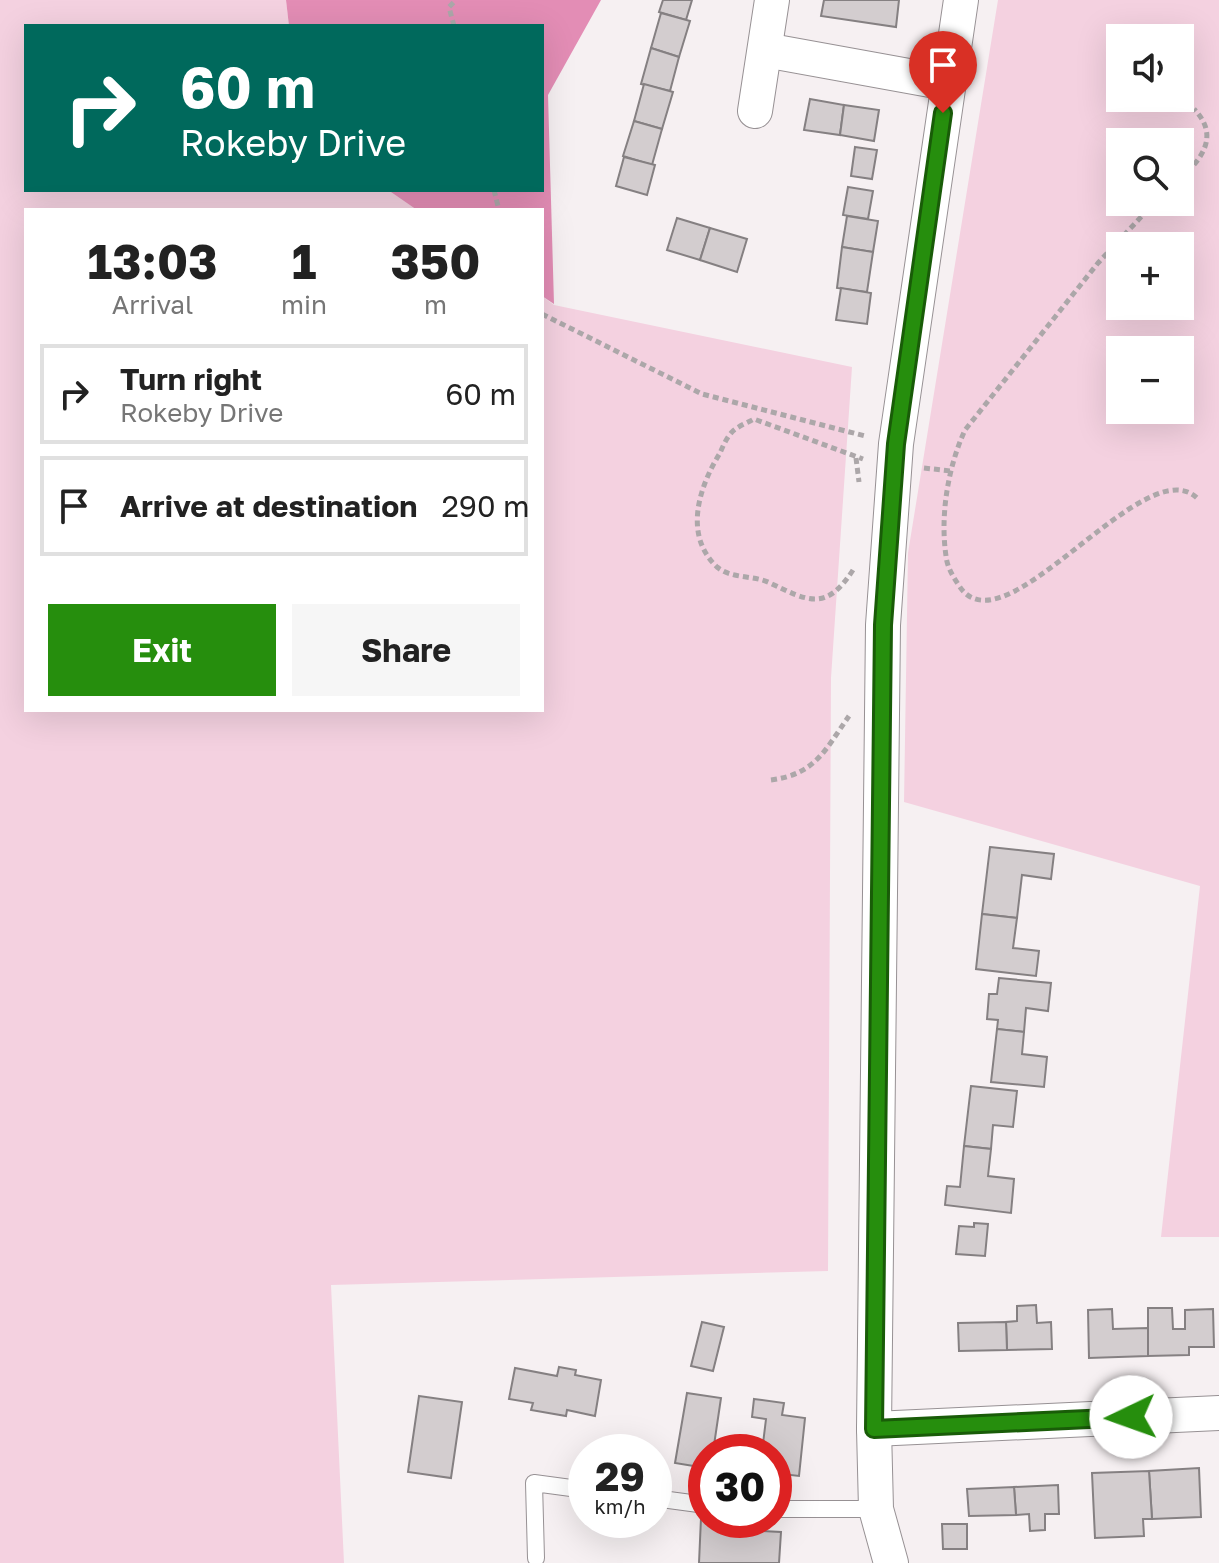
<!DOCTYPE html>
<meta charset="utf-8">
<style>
:root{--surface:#fff;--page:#f6f6f6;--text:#222;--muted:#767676;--line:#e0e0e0;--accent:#268e0d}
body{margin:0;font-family:"Golos Text",sans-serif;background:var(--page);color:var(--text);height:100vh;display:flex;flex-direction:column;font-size:30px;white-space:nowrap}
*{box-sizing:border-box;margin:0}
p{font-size:26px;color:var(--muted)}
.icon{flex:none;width:44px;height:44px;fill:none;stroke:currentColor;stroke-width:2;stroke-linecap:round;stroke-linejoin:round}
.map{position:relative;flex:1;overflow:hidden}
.drawer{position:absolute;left:24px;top:208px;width:520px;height:504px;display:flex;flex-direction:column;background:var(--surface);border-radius:0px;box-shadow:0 8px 32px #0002}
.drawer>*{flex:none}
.hud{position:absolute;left:24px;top:24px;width:520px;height:168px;border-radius:0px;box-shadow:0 8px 32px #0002;background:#00695c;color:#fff;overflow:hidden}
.buttons{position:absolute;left:1106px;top:24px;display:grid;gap:16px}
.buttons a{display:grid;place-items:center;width:88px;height:88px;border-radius:0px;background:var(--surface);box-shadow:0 8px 32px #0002;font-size:40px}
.speed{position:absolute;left:568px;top:1434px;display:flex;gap:16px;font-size:40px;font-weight:700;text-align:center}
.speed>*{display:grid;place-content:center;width:104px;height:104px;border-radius:50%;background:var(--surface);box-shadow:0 8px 32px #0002;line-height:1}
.speed small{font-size:20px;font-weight:400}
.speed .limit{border:12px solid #d22;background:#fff;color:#111}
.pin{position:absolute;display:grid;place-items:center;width:68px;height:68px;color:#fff;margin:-82px -34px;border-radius:50% 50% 50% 0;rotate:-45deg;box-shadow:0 0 8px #0007}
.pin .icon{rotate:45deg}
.me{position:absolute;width:88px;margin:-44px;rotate:267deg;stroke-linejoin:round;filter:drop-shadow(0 0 6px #0008)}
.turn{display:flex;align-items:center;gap:28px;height:168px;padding:0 24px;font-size:36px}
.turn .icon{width:104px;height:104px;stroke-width:2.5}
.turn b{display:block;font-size:56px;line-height:68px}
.eta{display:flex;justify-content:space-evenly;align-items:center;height:136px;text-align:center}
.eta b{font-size:48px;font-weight:700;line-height:56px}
.cta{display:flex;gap:16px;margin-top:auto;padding:16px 24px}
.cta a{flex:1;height:92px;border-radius:0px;background:var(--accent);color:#fff;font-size:32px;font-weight:700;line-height:92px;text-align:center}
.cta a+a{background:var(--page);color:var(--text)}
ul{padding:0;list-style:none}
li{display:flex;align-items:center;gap:24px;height:100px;margin:0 16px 12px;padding:0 8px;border:4px solid var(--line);border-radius:0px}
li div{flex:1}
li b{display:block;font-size:30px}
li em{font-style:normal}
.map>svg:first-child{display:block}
</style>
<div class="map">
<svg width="1219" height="1563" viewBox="0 0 1219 1563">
<rect width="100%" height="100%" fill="#f6f0f2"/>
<g fill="#f4d1e0" fill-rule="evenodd">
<path d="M0 0H286L289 26H26V190H388L417 210H26V710H542V296L554 305 852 367 831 678 828 1271 331 1285 344 1563H0Z"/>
<path d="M998 0H1219V1237H1161L1200 886 904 802 908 553ZM1120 38H1180V98H1120ZM1120 142H1180V202H1120ZM1120 246H1180V306H1120ZM1120 350H1180V410H1120Z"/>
</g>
<path fill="#e38db5" d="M286 0H601L548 95 554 304 542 296V210H417L388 190H542V26H289Z"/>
<g fill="#d3cdcf" stroke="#858082" stroke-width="2">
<path d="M663 0H692L686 20 659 12Z"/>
<path d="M824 0H899L896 27 821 16Z"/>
<path d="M661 13 690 21 679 57 651 48Z"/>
<path d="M651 48 679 57 670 91 641 84Z"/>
<path d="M644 84 673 92 662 129 634 121Z"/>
<path d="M810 99 844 105 840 135 804 130Z"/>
<path d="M844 105 879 110 874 141 840 135Z"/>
<path d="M634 121 662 129 652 165 623 156Z"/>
<path d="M855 147 877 150 872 179 851 176Z"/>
<path d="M624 157 655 165 647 195 616 186Z"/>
<path d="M848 187 873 191 868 219 843 215Z"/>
<path d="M847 216 878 221 873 252 842 247Z"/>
<path d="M677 218 710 228 700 260 667 250Z"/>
<path d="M710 228 747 239 737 272 700 260Z"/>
<path d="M842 247 873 252 867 292 837 288Z"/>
<path d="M841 288 871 293 867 324 836 320Z"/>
<path d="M990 847 1054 854 1051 879 1022 875 1017 918 982 914Z"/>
<path d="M982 914 1017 918 1013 948 1039 951 1036 976 976 969Z"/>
<path d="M999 978 1051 983 1048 1011 1026 1008 1024 1032 997 1029 998 1020 987 1019 989 994H997Z"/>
<path d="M997 1029 1024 1032 1022 1054 1047 1057 1044 1087 991 1082Z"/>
<path d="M971 1086 1017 1091 1013 1127 993 1125 991 1149 964 1146Z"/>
<path d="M964 1146 991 1149 988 1176 1014 1179 1011 1213 945 1205 947 1186 960 1187Z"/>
<path d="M974 1223 988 1224 985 1256 956 1254 959 1226 974 1227Z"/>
<path d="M1036 1305 1037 1323 1051 1322 1052 1349 1007 1350 1006 1322 1017 1321V1306Z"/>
<path d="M1148 1308H1172L1173 1329H1185V1310L1213 1309 1214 1347H1189V1355L1148 1356Z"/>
<path d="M1112 1309 1113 1329 1148 1328V1356L1089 1358 1088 1310Z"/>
<path d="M702 1322 724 1327 713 1371 691 1366Z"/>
<path d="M1006 1322 1007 1350 959 1351 958 1323Z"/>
<path d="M559 1367 576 1370 575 1375 601 1380 595 1416 567 1410 566 1416 531 1410 533 1403 509 1399 515 1368 557 1376Z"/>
<path d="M687 1393 721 1398 713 1452H706V1468L675 1463Z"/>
<path d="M419 1396 462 1402 451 1478 408 1472Z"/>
<path d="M754 1399 784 1403 782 1415 805 1418 799 1476 774 1473V1452H762L766 1419 752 1417Z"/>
<path d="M1199 1468 1201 1517 1152 1519 1149 1471Z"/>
<path d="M1149 1471 1152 1519H1143L1144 1536 1095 1538 1092 1473Z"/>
<path d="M1058 1485 1059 1514H1045V1530L1030 1531 1029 1514 1016 1515 1014 1487Z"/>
<path d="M1014 1487 1016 1515 969 1516 967 1489Z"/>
<path d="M701 1518 719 1520 718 1529 781 1532 779 1563H699Z"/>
<path d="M942 1524H967V1549H943Z"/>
</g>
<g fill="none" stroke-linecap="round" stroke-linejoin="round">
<defs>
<g id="lane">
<path d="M654 1498 706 1505"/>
<path d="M774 1509H876"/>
<path d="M536 1558 534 1483 586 1490"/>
</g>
<g id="street">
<path d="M765 50 947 83"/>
<path d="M755 111 772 0"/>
<path d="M874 1429 1219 1413"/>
<path d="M891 1563 876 1509 874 1429 883 625 896 444 961 0"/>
</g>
</defs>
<use href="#lane" stroke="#979194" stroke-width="18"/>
<use href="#street" stroke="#979194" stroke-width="36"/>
<g stroke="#aca7a9" stroke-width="5" stroke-dasharray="6 4" stroke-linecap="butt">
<path d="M454 26 449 7 456 0"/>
<path d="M1180 179C1204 157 1219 135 1194 109"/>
<path d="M494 190 499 210"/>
<path d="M1155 202 1098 263 965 430C948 467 940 515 946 556 947 566 952 575 958 584 1002 660 1147 442 1199 500"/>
<path d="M542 314 702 394 865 436"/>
<path d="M856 458 859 482"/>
<path d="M924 468 951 471"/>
<path d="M853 570C826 612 808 601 770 583 754 575 731 579 717 567 683 535 699 487 720 453 723 446 727 437 732 432 738 426 747 423 754 419L863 459"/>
<path d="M771 780C816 774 825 750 849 716"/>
</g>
<use href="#lane" stroke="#fff" stroke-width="16"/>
<use href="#street" stroke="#fff" stroke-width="34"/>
</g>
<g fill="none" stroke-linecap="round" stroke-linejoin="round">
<defs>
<path id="route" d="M943 113 896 444 883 625 874 1429 1131 1417"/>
</defs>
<use href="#route" stroke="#195c08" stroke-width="20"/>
<use href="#route" stroke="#268e0d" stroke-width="14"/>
</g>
</svg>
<div class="buttons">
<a><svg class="icon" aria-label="sound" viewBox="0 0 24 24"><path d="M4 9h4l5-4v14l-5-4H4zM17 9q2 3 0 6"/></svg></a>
<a><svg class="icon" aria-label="search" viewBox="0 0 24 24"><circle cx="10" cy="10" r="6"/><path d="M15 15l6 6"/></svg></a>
<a>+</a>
<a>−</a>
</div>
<div class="speed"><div>29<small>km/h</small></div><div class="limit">30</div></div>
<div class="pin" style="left:943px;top:113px;background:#d93025"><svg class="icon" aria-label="arrive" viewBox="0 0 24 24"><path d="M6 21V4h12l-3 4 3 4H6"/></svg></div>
<svg class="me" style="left:1131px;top:1417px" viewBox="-20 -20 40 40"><circle r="19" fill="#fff"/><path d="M0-13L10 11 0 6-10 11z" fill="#268e0d"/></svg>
<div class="hud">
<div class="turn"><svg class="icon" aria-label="right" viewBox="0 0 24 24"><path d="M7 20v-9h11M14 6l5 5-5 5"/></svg><div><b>60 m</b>Rokeby Drive</div></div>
</div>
<section class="drawer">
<div class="eta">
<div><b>13:03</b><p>Arrival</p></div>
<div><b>1</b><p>min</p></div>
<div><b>350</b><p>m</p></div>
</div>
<ul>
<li><svg class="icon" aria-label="right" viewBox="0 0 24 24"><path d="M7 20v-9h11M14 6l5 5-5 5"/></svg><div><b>Turn right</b><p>Rokeby Drive</p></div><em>60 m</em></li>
<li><svg class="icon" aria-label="arrive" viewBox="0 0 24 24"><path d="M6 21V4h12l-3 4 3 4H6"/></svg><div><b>Arrive at destination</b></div><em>290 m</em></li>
</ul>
<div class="cta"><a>Exit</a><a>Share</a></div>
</section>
</div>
